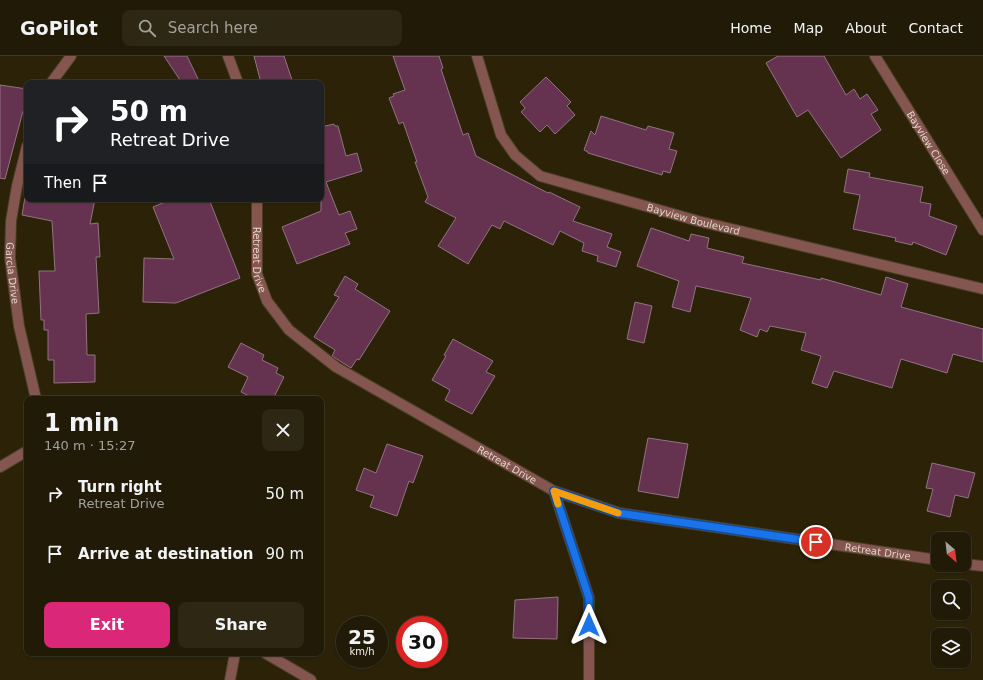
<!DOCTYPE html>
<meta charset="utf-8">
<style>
:root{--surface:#201a06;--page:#2d2714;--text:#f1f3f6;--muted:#a2a19b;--line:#3d3828;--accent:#db2777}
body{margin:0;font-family:"DejaVu Sans",sans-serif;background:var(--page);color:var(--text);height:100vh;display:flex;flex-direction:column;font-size:15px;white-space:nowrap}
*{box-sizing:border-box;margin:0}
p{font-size:13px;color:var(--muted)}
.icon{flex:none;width:22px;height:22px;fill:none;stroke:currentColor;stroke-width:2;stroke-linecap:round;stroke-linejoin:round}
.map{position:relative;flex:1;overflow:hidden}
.details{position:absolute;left:24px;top:340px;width:300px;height:260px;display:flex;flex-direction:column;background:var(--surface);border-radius:8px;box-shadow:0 1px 3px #0004,0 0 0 1px var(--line)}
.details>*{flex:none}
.top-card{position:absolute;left:24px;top:24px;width:300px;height:122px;border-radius:8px;box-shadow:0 1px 3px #0004,0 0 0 1px var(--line);background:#202124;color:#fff;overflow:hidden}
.needle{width:26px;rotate:152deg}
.tools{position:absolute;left:931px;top:476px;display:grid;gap:8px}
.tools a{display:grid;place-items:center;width:40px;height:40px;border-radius:8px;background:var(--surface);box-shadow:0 1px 3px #0004,0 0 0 1px var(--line);font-size:20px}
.speed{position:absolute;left:336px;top:560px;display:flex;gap:8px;font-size:20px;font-weight:700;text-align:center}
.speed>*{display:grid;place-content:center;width:52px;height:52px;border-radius:50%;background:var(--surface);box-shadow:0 1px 3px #0004,0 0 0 1px var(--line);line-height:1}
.speed small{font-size:10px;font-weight:400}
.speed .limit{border:6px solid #d22;background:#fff;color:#111}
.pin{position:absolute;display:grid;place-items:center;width:34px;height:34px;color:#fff;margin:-17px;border:2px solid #fff;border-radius:50%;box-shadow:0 1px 4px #0007}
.me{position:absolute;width:44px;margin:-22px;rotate:0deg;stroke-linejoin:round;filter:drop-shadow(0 0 3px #0008)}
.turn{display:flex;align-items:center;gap:14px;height:84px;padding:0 20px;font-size:18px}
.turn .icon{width:52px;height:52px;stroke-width:2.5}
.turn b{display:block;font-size:28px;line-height:34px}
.then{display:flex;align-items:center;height:38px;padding:0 20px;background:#0003;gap:8px;font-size:15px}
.round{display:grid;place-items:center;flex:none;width:42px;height:42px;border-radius:8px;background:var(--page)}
.overview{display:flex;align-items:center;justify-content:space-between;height:68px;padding:0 20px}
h1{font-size:24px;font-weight:800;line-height:30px}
.primary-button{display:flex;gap:8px;margin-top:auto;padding:8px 20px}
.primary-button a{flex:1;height:46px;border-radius:8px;background:var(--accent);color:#fff;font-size:16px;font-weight:800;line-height:46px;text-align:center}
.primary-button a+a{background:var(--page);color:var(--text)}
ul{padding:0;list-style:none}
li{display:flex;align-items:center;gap:12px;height:60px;padding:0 20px}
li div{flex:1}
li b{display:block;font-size:15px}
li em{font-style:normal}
header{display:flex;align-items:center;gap:24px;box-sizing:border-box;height:56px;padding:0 20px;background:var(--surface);border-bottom:1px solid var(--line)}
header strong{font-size:19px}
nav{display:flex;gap:22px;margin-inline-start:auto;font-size:14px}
.search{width:280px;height:36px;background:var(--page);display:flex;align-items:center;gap:10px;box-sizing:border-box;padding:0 14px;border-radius:8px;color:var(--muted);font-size:15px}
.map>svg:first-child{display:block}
</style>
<header>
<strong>GoPilot</strong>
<div class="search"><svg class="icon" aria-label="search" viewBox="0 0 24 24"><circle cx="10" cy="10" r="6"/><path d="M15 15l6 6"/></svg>Search here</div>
<nav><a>Home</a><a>Map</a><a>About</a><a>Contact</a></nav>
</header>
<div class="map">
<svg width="983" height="624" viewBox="0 0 983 624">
<rect width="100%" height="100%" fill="#2b2208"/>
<g fill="#653350" stroke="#907482">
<path d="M164 0H187L200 27H182Z"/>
<path d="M254 0H284L293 27H261Z"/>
<path d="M393 0H439L443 12 441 13 463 79 468 77 476 100 548 137 549 136 580 151 573 165 612 178 607 191 621 196 616 211 597 205 598 200 582 195 584 187 560 175 553 189 504 165 500 173 492 169 468 208 438 190 456 162 425 146 428 141 415 106H417L403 66 399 68 389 42 394 40 393 38 405 34Z"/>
<path d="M778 0H824L846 39 854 33 860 43 867 38 878 54 871 58 881 74 841 102 808 54 797 61 766 7Z"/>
<path d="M546 21 571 46 567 50 575 59 555 78 547 69 540 76 521 56 525 52 520 46Z"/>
<path d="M0 29 27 33V56L23 55 5 123 0 122Z"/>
<path d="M601 60 646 74 648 70 674 77 669 93 677 95 670 117 663 115 662 119 588 97V96L584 94 591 75 595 79Z"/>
<path d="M334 68 335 70H338L346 100 357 97 362 115 326 126 339 159 350 155 357 173 345 177 350 188 297 208 282 171 321 155V71Z"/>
<path d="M848 113 870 117 869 121 923 131 920 146 931 148 929 160 957 170 946 199 913 186 912 189 895 185 896 182 853 173 860 139 844 136Z"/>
<path d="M25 141H27V143H95L90 168 98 167 100 201H96L99 257 86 258 87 299H95V326L54 327V304H48V274H44V264H41L39 215H55L52 165 22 159Z"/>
<path d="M172 143H209L240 222 176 247 143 246 144 202 174 203 153 151Z"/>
<path d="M651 172 689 185 691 178 709 182 707 192 744 201 742 207 821 224V222L881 239 886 221 908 228 901 251 983 273V306L953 298 947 317 901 303 892 332 834 315 827 332 812 327 821 300 801 294 806 277 770 270 767 276 760 273 757 281 740 274 751 242 696 230 690 256 672 251 679 225 637 210Z"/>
<path d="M345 220 358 228 355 233 390 255 359 304 357 303 351 312 332 300 335 294 314 281 339 241 334 239Z"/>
<path d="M635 246 652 250 644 287 627 283Z"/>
<path d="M453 283 493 305 486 316 495 320 472 358 445 344 450 334 432 324 446 300 444 299Z"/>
<path d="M241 287 264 299 262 304 278 312 276 317 284 321 273 343H255L241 336 248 321 228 311Z"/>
<path d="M648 382 688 388 678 442 638 435Z"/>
<path d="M387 388 423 400 413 427 409 425 397 460 370 451 374 440 356 434 364 412 376 417Z"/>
<path d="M932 407 975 417 968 442 955 439 950 461 927 455 933 433 926 432Z"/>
<path d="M558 541 557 583 513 582 515 544Z"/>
</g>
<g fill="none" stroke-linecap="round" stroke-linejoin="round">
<defs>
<g id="street">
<path d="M228 0 238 27"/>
<path id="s1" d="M477 0 501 79 515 99 540 120 698 165 983 233"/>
<path id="s2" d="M875 0 983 174"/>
<path d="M51 27 71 0"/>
<path id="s3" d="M27 90 17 130 11 165 10 202 19 270 36 343"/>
<path id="s4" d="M257 143V218L267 245 289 274 336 311 554 435 619 457 938 504"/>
<path d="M0 411 27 395"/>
<path d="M554 435 589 542V624"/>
<path d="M964 508 983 510"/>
<path d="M265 597 311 624"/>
<path d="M230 624 235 597"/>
</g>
</defs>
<use href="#street" stroke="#483f27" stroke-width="12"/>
<use href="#street" stroke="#855650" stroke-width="10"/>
</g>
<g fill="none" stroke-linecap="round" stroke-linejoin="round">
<defs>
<path id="route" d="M589 569V542L554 435 618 457 816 486"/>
</defs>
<use href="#route" stroke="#114b97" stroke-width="10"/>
<use href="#route" stroke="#1a73e8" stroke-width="7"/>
<path stroke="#f59e0b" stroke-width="7" d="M558 448 554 435 618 457"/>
</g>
<g text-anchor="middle" stroke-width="4" stroke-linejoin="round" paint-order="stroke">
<g font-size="10" fill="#dfd9ca" stroke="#100c03">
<text dy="4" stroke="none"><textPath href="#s2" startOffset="102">Bayview Close</textPath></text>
<text dy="4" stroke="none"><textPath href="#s1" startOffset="299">Bayview Boulevard</textPath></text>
<text dy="4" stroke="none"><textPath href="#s4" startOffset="61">Retreat Drive</textPath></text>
<text dy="4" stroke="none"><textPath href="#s3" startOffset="129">Garcia Drive</textPath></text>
<text dy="4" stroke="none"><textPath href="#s4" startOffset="397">Retreat Drive</textPath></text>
<text dy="4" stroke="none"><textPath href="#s4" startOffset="781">Retreat Drive</textPath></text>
</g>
</g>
</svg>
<div class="tools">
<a><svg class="needle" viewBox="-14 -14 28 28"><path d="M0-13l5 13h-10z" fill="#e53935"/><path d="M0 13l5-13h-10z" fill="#a2a19b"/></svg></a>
<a><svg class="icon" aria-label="search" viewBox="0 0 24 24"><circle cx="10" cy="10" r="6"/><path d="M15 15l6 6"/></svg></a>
<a><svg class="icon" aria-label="layers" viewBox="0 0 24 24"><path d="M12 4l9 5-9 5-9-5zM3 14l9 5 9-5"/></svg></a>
</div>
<div class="speed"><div>25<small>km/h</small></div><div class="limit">30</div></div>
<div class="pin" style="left:816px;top:486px;background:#d93025"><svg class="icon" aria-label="arrive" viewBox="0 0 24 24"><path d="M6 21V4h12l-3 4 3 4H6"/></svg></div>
<svg class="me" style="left:589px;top:569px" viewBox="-20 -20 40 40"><path d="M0-17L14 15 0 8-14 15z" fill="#1a73e8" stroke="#fff" stroke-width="4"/></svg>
<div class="top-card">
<div class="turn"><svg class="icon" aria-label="right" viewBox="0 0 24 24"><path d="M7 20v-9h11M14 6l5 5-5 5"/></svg><div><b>50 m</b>Retreat Drive</div></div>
<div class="then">Then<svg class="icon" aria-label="arrive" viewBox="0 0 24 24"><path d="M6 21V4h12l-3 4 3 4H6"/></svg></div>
</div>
<section class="details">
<div class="overview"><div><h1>1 min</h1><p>140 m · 15:27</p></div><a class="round"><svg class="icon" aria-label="close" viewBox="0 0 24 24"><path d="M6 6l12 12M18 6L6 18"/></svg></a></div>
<ul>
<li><svg class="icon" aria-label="right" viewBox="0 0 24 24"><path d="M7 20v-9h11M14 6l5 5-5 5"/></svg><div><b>Turn right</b><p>Retreat Drive</p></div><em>50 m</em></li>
<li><svg class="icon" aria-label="arrive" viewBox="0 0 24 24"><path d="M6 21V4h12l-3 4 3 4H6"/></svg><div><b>Arrive at destination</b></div><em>90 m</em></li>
</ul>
<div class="primary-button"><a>Exit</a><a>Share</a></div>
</section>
</div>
